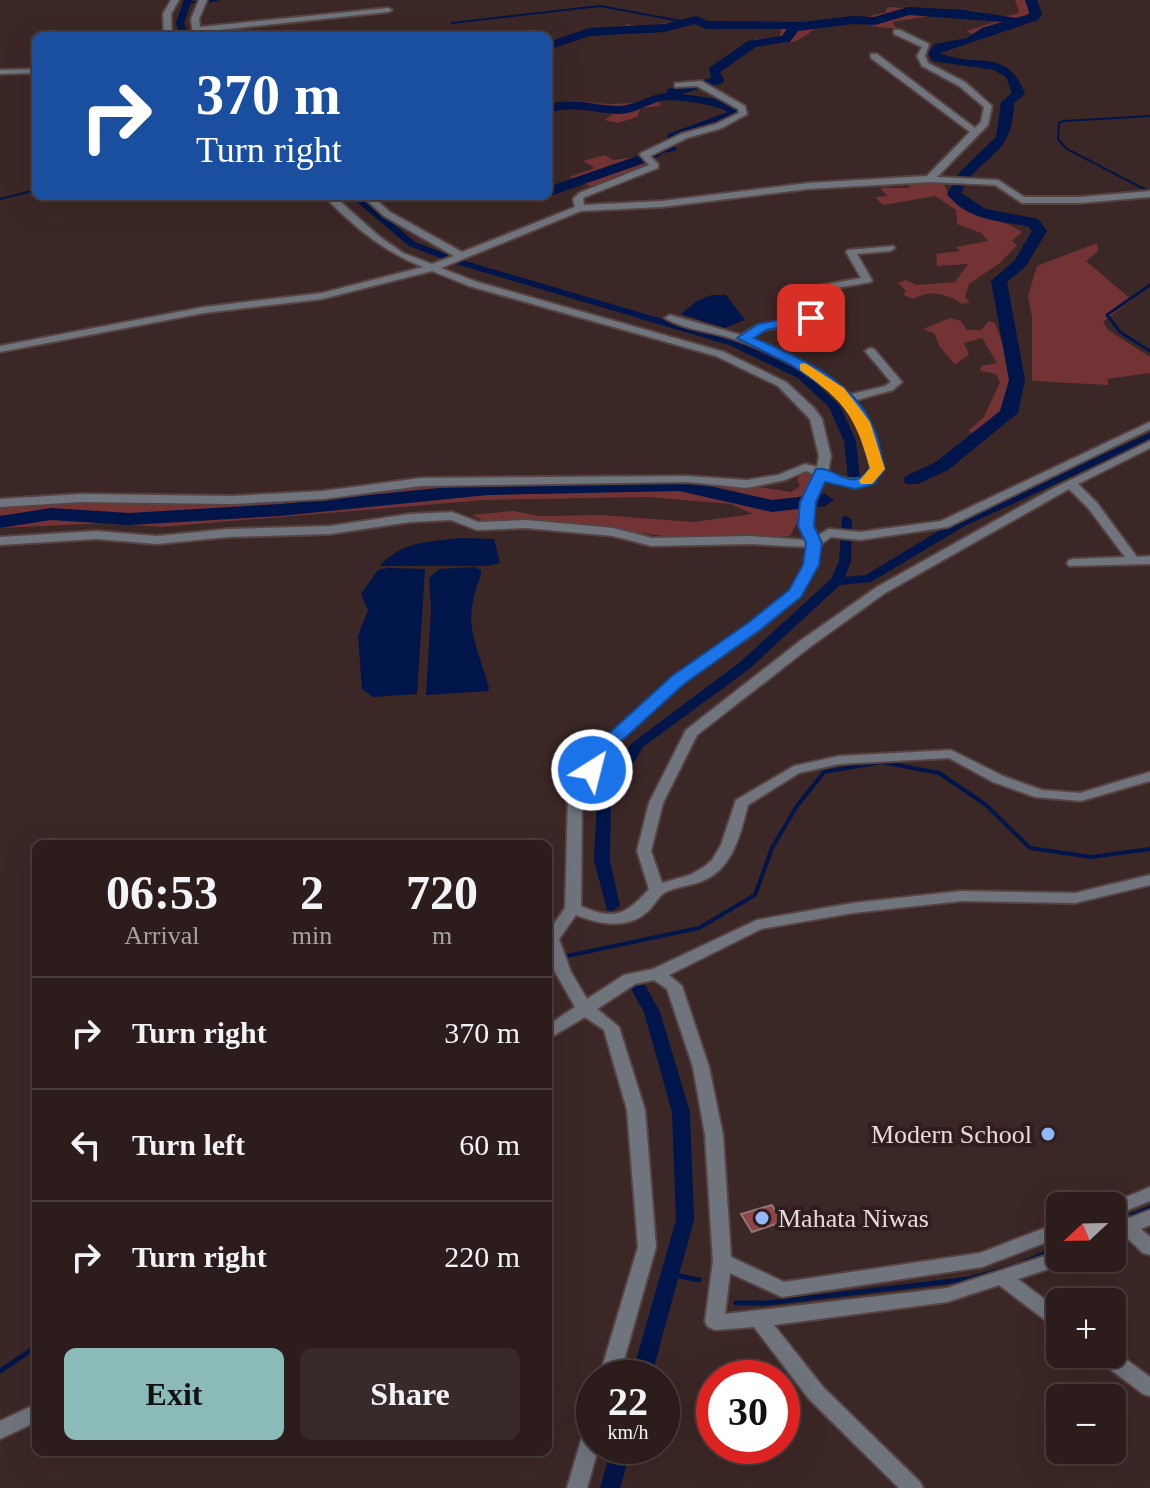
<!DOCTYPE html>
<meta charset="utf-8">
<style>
:root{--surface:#2c1d1c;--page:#382a29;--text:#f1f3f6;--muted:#a6a2a3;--line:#483b3b;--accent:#8bbbb9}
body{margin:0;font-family:Georgia,serif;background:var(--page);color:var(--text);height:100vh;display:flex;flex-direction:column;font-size:30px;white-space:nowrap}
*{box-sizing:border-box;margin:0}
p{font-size:26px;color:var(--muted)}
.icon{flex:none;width:44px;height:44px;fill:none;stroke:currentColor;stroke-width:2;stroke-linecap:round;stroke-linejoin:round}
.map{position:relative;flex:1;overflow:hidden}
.details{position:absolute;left:32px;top:840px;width:520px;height:616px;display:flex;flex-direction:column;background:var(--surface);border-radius:12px;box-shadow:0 8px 32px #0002,0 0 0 2px var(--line)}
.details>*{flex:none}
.hud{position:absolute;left:32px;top:32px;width:520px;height:168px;border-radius:12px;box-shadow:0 8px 32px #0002,0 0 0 2px var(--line);background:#1a4fa0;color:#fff;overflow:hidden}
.needle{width:52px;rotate:248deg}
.tools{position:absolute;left:1046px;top:1192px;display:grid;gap:16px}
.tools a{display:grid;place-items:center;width:80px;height:80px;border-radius:12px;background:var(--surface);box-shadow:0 8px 32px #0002,0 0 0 2px var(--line);font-size:40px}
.speed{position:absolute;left:576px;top:1360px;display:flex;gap:16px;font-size:40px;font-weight:700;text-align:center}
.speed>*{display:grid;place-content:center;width:104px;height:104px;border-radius:50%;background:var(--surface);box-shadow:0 8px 32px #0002,0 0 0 2px var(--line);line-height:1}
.speed small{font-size:20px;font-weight:400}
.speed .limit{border:12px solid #d22;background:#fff;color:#111}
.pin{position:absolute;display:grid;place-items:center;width:68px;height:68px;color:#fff;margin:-34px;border-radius:16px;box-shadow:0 4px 12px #0006}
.me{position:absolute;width:88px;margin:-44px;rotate:36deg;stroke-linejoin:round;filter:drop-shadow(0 0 6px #0008)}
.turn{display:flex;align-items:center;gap:28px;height:168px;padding:0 32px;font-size:36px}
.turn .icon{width:104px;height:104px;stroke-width:2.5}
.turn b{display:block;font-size:56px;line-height:68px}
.eta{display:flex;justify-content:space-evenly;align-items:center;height:136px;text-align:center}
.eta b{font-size:48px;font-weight:700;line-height:56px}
.button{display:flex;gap:16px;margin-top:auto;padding:16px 32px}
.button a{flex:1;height:92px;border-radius:12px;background:var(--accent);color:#111;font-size:32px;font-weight:700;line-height:92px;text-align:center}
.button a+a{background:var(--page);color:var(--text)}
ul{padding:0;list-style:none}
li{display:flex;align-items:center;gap:24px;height:112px;padding:0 32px;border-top:2px solid var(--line)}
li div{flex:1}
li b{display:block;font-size:30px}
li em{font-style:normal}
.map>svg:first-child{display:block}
</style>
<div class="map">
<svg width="1150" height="1488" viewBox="0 0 1150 1488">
<rect width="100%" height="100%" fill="#3b2726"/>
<g fill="#733233">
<path d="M1015 0H1026L1029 12 1025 17 973 34 966 31 995 22 944 14 892 22 897 28C872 30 846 15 821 25 815 27 810 33 805 36 790 46 772 45 755 43V39H780L781 28 705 26 694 23 657 31 572 36 618 28 628 24 640 27 696 18 704 20 705 23C758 24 837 27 886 12L887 7 956 11C977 5 998 23 1019 12Z"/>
<path d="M574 101 609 104 659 102 660 106 641 108 637 117 618 123 604 120 612 115C596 103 567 106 548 110V106Z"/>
<path d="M605 155 613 160 636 157 649 167 593 187 569 177 595 168 583 161Z"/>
<path d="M930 182 932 186 931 182 944 183C953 220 998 213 1022 232L1012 241 1017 245 1000 263 969 284 965 297 970 302 962 304C948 294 929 289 914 299L903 295 906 291 898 283 906 280 917 285 955 282 968 264 937 266 936 254 960 251 956 247 988 241 981 233 957 224 956 210 935 196 883 205 875 197 887 196 880 188H909L908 183Z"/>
<path d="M1097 243 1098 251 1086 261 1132 300 1103 322 1108 330 1150 357V373L1107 379 1109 385 1032 381V317L1028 296 1037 266Z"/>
<path d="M950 318 961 321 967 330H981L989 321 995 323 1018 384 1019 400 982 432 970 433 969 430 984 417 1000 382 996 374 980 371 981 366 997 363 982 338 964 343 969 354 955 365 939 346 935 334 923 329Z"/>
<path d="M803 471 815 473 799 519 790 536 671 537 582 525 484 521 472 515 513 511 540 516 602 515 693 522 753 514 731 504 648 497 485 500 161 527 107 523 0 528V505L80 501 150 505 243 503 453 485 716 486 758 487 791 492 800 486 797 479Z"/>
</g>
<g fill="#001549">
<path d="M712 295H726L745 320 724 328 681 314 697 301Z"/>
<path d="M459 538 494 539 500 563 486 566H380C402 541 429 542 459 538Z"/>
<path d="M474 567 481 570V575C461 625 476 640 489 688L488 691 426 695 431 609 429 578 439 569Z"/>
<path d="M388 568 425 569 417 694 373 697 362 689 358 636 368 610 361 594 378 570Z"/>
</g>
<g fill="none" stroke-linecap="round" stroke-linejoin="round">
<g stroke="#001549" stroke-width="2">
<path d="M187 2H199"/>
<path d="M205 2 218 0"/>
<path d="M452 23 600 6 686 22"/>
<path d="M1150 116 1064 121 1059 123 1058 139 1067 149 1150 192"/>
<path d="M0 199 36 190"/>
</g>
<path stroke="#001549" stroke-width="3" d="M1150 285 1107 315 1120 332 1150 351"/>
<path stroke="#001549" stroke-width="4" d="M562 957 699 928 755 895 772 848 797 806 824 772 882 762 939 773 986 805 1030 848 1091 857 1150 849"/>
<g stroke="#001549" stroke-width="5">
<path d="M1126 1218 1150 1208"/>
<path d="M670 1274 699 1280"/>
<path d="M736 1303H767L969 1279 1016 1266 1060 1247"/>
<path d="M0 1371 36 1347"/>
</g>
<g fill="#001549" fill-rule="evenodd">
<path d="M184 0H192L184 23 189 36H181L176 23Z"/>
<path d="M350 196H361L415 242 462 260 737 341 806 374 840 406 856 441 860 479 854 482 848 479 844 441 829 407 798 378 729 345 456 264 409 246Z"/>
<path d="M1150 433V440L963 527 871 582 840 585 749 669 643 747 611 800 610 860 620 906 612 911 607 910 594 860 597 800 631 744 739 663 831 579 839 561 842 517 846 516 852 520 851 561 845 577 866 575 955 521Z"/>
<path d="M639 984 645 985 660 1012 690 1112 694 1220 651 1378H631L676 1220 672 1112 644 1012 631 989 633 985Z"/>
<path d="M612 1446H632L620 1488H600Z"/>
</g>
<g fill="#001549" fill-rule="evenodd">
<path d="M1025 0H1037L1042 14 1038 20 940 53C976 69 1007 46 1025 94L1014 103C1012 161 981 151 961 193L986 209 1038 219 1047 231 1026 266 1007 282 1025 380 1018 413 948 470 918 484H906L903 480 906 476 936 462 1000 411 1009 380 991 281 1015 260 1032 231 1028 226C998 221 967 220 947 194L960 172 996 137 1001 102 1012 93 1006 77 994 70 932 61 928 53 935 44 967 38 982 28 1002 22 909 15 875 25 853 24 798 31 790 42 756 47 720 72 724 80 723 83 681 94 725 100 742 111 738 118 674 143 667 139 668 134 728 112C716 104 674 98 660 101 646 105 634 114 618 114 588 112 580 106 548 112V104C580 98 589 105 618 106 636 106 649 94 667 93L668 89 711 78 709 68 748 41 782 36 787 29H706L695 24 664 32 590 36 548 50V42L589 28 664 24 696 16 708 21 801 22 853 16 874 17 908 7 966 10 1016 18 1030 14Z"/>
<path d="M670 144 677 148 675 151 662 153 653 160 553 195 547 196 548 187 643 154 653 147Z"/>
<path d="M679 479 772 500 825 494 834 500 825 506 772 512 679 491 488 495 280 516 129 525 51 520 0 528V516L51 508 129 513 280 504 488 483Z"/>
</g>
</g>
<path fill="#8f4544" stroke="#907776" stroke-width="2" d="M772 1205 782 1222 752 1232 741 1214Z"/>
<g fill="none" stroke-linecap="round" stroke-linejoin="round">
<defs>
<g id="street">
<path d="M171 0H179L171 14 172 36H164L163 14Z"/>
<path d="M199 0H207L199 19 200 27 388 8 392 10 388 12 200 32 201 36H193L191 19Z"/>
<path d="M894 30H900L929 44 925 56 928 63 965 82 992 106 988 125 937 177 998 180 1024 197H1080L1150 191V197L1080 203H1022L995 185 930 182 808 189 662 207 581 211 441 268 477 282 724 352 786 382 814 408 822 419 831 456 828 472C841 478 851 481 865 478L871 469C868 457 867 444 862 433 838 379 777 352 724 336 705 331 681 328 665 318L670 315 741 335 758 325 805 317 797 303 806 288 861 278 846 252 848 250 893 246 895 248 890 251 857 254 872 280 871 282 814 292 807 303 816 319 815 321 765 330 751 338C787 352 820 368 848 395L885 386 891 382 865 351 870 348 874 349 902 382 893 390 853 401 874 434 883 469 873 483C855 487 841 486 825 479 816 498 807 516 817 536L829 529 860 532 941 521 1150 422V429L948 527 860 540 831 537 820 545 817 565 800 596 759 630 683 683 613 747 582 796 581 906C614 921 626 915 649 889L637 851 649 803 686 730 800 641 877 587 1052 489 1150 441V448L1078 484 1097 503 1137 557 1150 556V564L1069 566 1067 563 1069 560 1073 559 1125 557 1089 509 1069 489 885 593 810 647 697 735 663 803 651 851 662 883 690 875 704 867 712 860 721 845 736 800 794 766 839 756 951 750 1003 776 1042 790 1080 793 1150 772V781L1081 801 1035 797 993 782 949 758 839 764 799 773 748 805C740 835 733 870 700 882 688 886 675 887 664 893 657 898 654 906 647 912 627 930 598 924 576 915L559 939 571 972 587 999 624 975 653 969 757 920 853 903 961 891 1075 893 1150 875V885L1075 903 961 901 853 913 761 929 669 975 682 986 709 1067 723 1135 731 1257 784 1282 980 1253 1060 1222V1237L982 1267 782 1297 730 1273 725 1314 947 1288 1060 1251V1258H1069L1067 1263 1018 1279 1060 1311V1329L1053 1326 999 1285 947 1302 774 1325 823 1387 920 1482 923 1488H899L809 1399 754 1327 715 1330 708 1327 705 1322 713 1261 705 1135 693 1067 667 989 654 980 635 984 597 1009 619 1027 645 1110 656 1247 619 1378H599L638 1247 627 1110 604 1030 585 1017 548 1039V1025L575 1007 555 972 548 953V932L565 908 568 796 603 741 673 677 749 624 791 591 805 565 807 547 750 544 652 546 613 536 526 528 477 530 451 520 410 522 330 534 228 537 157 544 96 539 0 545V537L96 531 157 536 228 529 330 526 410 514 452 512 478 522 526 520 613 528 652 538 750 536 806 540C795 514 804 498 815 475L806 471 785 480 747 488 687 482 421 486 323 499 232 504 81 502 0 507V499L81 494 232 496 323 491 421 478 687 476 747 480 778 475 805 464 817 467 819 456 810 419 778 386 716 356 469 286 432 271 322 299 204 313 0 352V346L204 307 322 293 423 267C384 252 353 226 324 196H334L380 237 403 253 432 264 454 256 384 216 362 196H372L390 212 462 252 575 207 573 199 579 193 649 165 640 155 641 153 681 134 716 124 739 113 738 109 697 86 675 87V83H678L701 81 745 106 747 114 722 128 687 138 650 156 658 164V168L585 197 583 199 584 205 662 201 808 183 927 176 970 132 871 58V54H877L975 128 981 122 984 107 959 86 922 66 917 56 922 47 894 34Z"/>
<path d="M36 69V73L0 74V70Z"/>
<path d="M1150 1187V1201L1123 1212 1129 1218 1150 1210V1225L1141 1229 1150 1237V1255L1143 1253 1124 1235 1112 1240V1206H1105Z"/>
<path d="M1112 1349 1150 1377V1396L1143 1394 1098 1360 1095 1354H1112Z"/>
<path d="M36 1404V1422L0 1439V1421Z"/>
<path d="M594 1422V1446H599L587 1488H567L584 1430 587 1424Z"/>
</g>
</defs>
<use href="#street" stroke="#564342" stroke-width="4"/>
<use href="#street" fill="#70757d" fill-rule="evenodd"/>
</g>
<path fill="#1a73e8" stroke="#114b97" stroke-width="2" d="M811 314 816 315V321L766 330 754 338C798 357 852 379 873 426 879 439 881 455 885 469L874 484 855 489 825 482 816 502 814 526 822 543 819 565 801 597 760 630 684 684 615 747 598 774H585L583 770 602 740 672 676 748 623 789 590 803 565 806 543 798 526 800 502 816 469C837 466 851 495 870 468L858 426 834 394 790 364 737 338 758 324Z"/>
<path fill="#f59e0b" d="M805 363 844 388 870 422 885 469 872 484H861L859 481 870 468C855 415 845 402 800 370V364Z"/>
<g fill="#90b8fd" stroke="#311d1d" stroke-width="3">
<circle cx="1048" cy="1134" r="8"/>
<circle cx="762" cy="1218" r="8"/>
</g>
<g text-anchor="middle" stroke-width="8" stroke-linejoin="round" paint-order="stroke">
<g font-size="26" fill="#e6d9d8" stroke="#311d1d" text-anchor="end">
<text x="1032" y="1143">Modern School</text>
<text x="778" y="1227" text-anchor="start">Mahata Niwas</text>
</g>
</g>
</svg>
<div class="tools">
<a><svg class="needle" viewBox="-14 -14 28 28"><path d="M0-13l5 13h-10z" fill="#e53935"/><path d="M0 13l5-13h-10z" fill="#a6a2a3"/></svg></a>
<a>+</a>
<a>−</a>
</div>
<div class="speed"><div>22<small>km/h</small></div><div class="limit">30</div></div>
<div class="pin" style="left:811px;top:318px;background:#d93025"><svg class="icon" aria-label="arrive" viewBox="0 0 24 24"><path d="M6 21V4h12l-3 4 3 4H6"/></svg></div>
<svg class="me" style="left:592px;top:770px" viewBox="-20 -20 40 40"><circle r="17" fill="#1a73e8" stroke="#fff" stroke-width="3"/><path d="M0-11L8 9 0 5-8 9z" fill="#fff"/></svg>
<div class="hud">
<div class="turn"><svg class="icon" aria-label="right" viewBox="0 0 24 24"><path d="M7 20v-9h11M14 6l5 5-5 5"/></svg><div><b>370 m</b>Turn right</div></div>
</div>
<section class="details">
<div class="eta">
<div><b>06:53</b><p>Arrival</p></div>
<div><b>2</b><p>min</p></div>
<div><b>720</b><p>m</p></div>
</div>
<ul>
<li><svg class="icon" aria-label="right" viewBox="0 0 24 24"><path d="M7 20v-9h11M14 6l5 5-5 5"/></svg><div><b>Turn right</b></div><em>370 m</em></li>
<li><svg class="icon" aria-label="left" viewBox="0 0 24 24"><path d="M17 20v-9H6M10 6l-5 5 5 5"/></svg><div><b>Turn left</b></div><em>60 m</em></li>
<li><svg class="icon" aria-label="right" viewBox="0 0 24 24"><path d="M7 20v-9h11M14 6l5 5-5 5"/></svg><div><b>Turn right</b></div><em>220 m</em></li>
</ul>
<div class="button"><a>Exit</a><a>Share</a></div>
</section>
</div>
